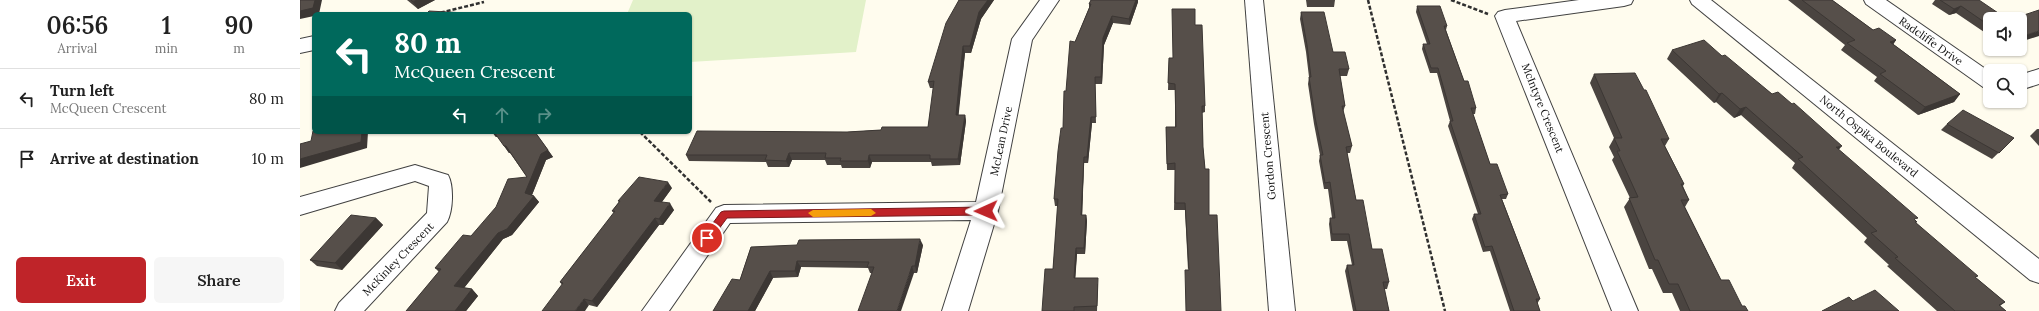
<!DOCTYPE html>
<style>
:root{--surface:#fff;--page:#f6f6f6;--text:#222;--muted:#767676;--line:#e0e0e0;--accent:#bf2429}
body{margin:0;font-family:Lora,serif;background:var(--page);color:var(--text);height:100vh;display:flex;flex-direction:column;font-size:15px;white-space:nowrap}
*{box-sizing:border-box;margin:0}
p{font-size:13px;color:var(--muted)}
.icon{flex:none;width:22px;height:22px;fill:none;stroke:currentColor;stroke-width:2;stroke-linecap:round;stroke-linejoin:round}
.map{position:relative;flex:1;overflow:hidden}
.details{display:flex;flex-direction:column;background:var(--surface);width:300px}
.details>*{flex:none}
.hud{position:absolute;left:12px;top:12px;width:380px;height:122px;border-radius:6px;box-shadow:0 1px 3px #0004;background:#00695c;color:#fff;overflow:hidden}
.fabs{position:absolute;left:1683px;top:12px;display:grid;gap:8px}
.fabs a{display:grid;place-items:center;width:44px;height:44px;border-radius:6px;background:var(--surface);box-shadow:0 1px 3px #0004;font-size:20px}
.pin{position:absolute;display:grid;place-items:center;width:34px;height:34px;color:#fff;margin:-17px;border:2px solid #fff;border-radius:50%;box-shadow:0 1px 4px #0007}
.me{position:absolute;width:44px;margin:-22px;rotate:269deg;stroke-linejoin:round;filter:drop-shadow(0 0 3px #0008)}
.turn{display:flex;align-items:center;gap:14px;height:84px;padding:0 16px;font-size:18px}
.turn .icon{width:52px;height:52px;stroke-width:2.5}
.turn b{display:block;font-size:28px;line-height:34px}
.lanes{display:flex;align-items:center;height:38px;padding:0 16px;background:#0003;justify-content:center;gap:20px;direction:ltr}
.lanes .off{opacity:.35}
.eta{display:flex;justify-content:space-evenly;align-items:center;height:68px;text-align:center}
.eta b{font-size:24px;font-weight:600;line-height:28px}
.cta{display:flex;gap:8px;margin-top:auto;padding:8px 16px}
.cta a{flex:1;height:46px;border-radius:6px;background:var(--accent);color:#fff;font-size:16px;font-weight:600;line-height:46px;text-align:center}
.cta a+a{background:var(--page);color:var(--text)}
ul{padding:0;list-style:none}
li{display:flex;align-items:center;gap:12px;height:60px;padding:0 16px;border-top:1px solid var(--line)}
li div{flex:1}
li b{display:block;font-size:15px}
li em{font-style:normal}
main{display:flex;flex:1;min-height:0}
.map>svg:first-child{display:block}
</style>
<main>
<section class="details">
<div class="eta">
<div><b>06:56</b><p>Arrival</p></div>
<div><b>1</b><p>min</p></div>
<div><b>90</b><p>m</p></div>
</div>
<ul>
<li><svg class="icon" aria-label="left" viewBox="0 0 24 24"><path d="M17 20v-9H6M10 6l-5 5 5 5"/></svg><div><b>Turn left</b><p>McQueen Crescent</p></div><em>80 m</em></li>
<li><svg class="icon" aria-label="arrive" viewBox="0 0 24 24"><path d="M6 21V4h12l-3 4 3 4H6"/></svg><div><b>Arrive at destination</b></div><em>10 m</em></li>
</ul>
<div class="cta"><a>Exit</a><a>Share</a></div>
</section>
<div class="map">
<svg width="1739" height="311" viewBox="0 0 1739 311">
<rect width="100%" height="100%" fill="#fffcee"/>
<path fill="#e2f1c9" d="M333 0H566L556 52 390 62V14H327Z"/>
<g fill="none" stroke-linecap="round" stroke-linejoin="round">
<defs>
<g id="minor">
<path d="M740 0H759L732 40 698 211 668 311H642L671 220 430 223 369 311H342L416 208 424 205 676 202 712 39Z"/>
<path d="M945 0H963L995 311H969Z"/>
<path d="M1279 0H1333L1331 4 1324 6 1216 21 1338 311H1312L1195 16 1198 12 1205 10Z"/>
<path d="M1390 0H1411L1739 259V283L1730 280 1392 4Z"/>
<path d="M1564 0H1586L1690 72V89L1683 87 1566 4Z"/>
<path d="M14 36V50L0 53V39Z"/>
<path d="M1739 69V84L1720 90V75Z"/>
<path d="M115 165 148 175C154 186 153 211 147 222L64 311H35L39 303 127 213 129 186 115 181 0 215V197Z"/>
</g>
</defs>
<use href="#minor" stroke="#414141" stroke-width="2"/>
<g stroke="#303030" stroke-width="2.5" stroke-dasharray="4 2" stroke-linecap="butt">
<path d="M1068 0 1145 311"/>
<path d="M1151 0 1188 14"/>
<path d="M135 14 184 2"/>
<path d="M340 132 411 202"/>
</g>
<use href="#minor" fill="#fff" fill-rule="evenodd"/>
</g>
<g fill="#4a4440">
<path d="M107 0H135L118 9Z"/>
<path d="M659 0H694L681 19 671 53H665L658 115H665L666 121 660 165 632 166 631 162H572L570 168H542L541 165H527L525 160H492L489 167H468L466 162 389 161 386 155 547 132 628 127 634 88H630L628 82Z"/>
<path d="M791 0H838V2L830 25 813 23 804 45 802 84H795L796 123H792L788 163H784L782 215H786L787 221 785 254H777L775 278 798 284 797 311H742L753 269 758 206H755L754 199 763 128 766 91 775 42 789 8V4Z"/>
<path d="M1006 0H1035L1034 7H1007Z"/>
<path d="M1488 0H1532L1573 30 1596 40 1593 44 1660 94 1654 102 1618 115 1574 81 1577 77 1541 50 1545 45Z"/>
<path d="M1635 0H1679L1690 19V36L1656 13 1649 15 1632 4Z"/>
<path d="M1117 6 1147 26 1146 30 1164 81 1176 108 1175 114H1173L1190 164 1208 194 1206 199H1202L1240 299 1237 304 1240 311H1210L1190 251 1183 252 1172 219 1174 214H1178L1148 126 1150 121 1137 73H1130L1122 49 1123 44H1127L1116 12Z"/>
<path d="M1001 12 1033 52 1049 69 1047 76H1040L1045 106 1043 112 1052 146 1050 153H1047L1056 200 1072 249 1089 282 1087 289H1084L1089 311H1053L1045 271 1047 265H1052L1047 241H1031L1029 224 1030 218H1032L1028 189H1024L1019 161 1020 155 1014 124 1008 84 1009 77 1006 52 1000 19Z"/>
<path d="M895 25 905 106V112L902 113 903 147 909 215H917L888 270 885 210H874L875 170H867L866 127H875V90H868L869 58H873Z"/>
<path d="M1372 50 1422 56 1472 94 1539 150 1616 221V223L1676 278 1705 302 1700 306 1706 311H1637L1587 266 1589 265 1564 242 1567 238 1492 168 1495 163 1441 115 1434 118 1416 102 1414 103 1367 59Z"/>
<path d="M1294 74 1369 139 1365 146 1384 184 1383 186 1389 200 1385 207 1421 280 1442 306 1448 311H1380L1372 293H1363L1352 269H1349L1324 207 1330 198 1312 160 1314 157 1309 147 1314 138 1290 83Z"/>
<path d="M1647 124 1714 138 1692 159 1641 130Z"/>
<path d="M1737 129H1739V146L1730 136Z"/>
<path d="M192 132H235L253 157 246 160 232 195 234 196 239 202 212 235 203 239 164 288 172 289 178 296 166 311H106L139 272 135 268 171 236 227 177 210 153H209L198 137H196Z"/>
<path d="M372 188 362 202 374 210 363 225H359L297 307 289 305 262 285 260 282 314 213 312 211 319 202 318 201Z"/>
<path d="M76 218 83 225 42 270 17 266 10 260Z"/>
<path d="M623 245 617 273H570L568 268 501 267 498 277 473 278 455 311H413L440 280 451 247Z"/>
</g>
<g fill="#3c3734">
<path d="M15 0H22L19 14H14V16L0 19V11Z"/>
<path d="M117 0H135L118 9 113 2Z"/>
<path d="M688 0H694L681 19 671 53 670 46 679 12Z"/>
<path d="M836 0H838V2L830 25 829 19Z"/>
<path d="M1661 6 1656 13 1649 15 1654 9Z"/>
<path d="M812 16 813 23 804 45 802 84 801 77 803 38Z"/>
<path d="M1739 31V36L1720 42V37Z"/>
<path d="M1596 40 1591 48 1590 42Z"/>
<path d="M663 46 665 53 658 121 656 115Z"/>
<path d="M1422 93 1416 102 1414 103 1419 94Z"/>
<path d="M1660 94 1654 102 1618 115 1625 107Z"/>
<path d="M1446 107 1441 115 1434 118 1440 109Z"/>
<path d="M665 115 666 121 660 165 658 159Z"/>
<path d="M791 117 792 123 788 163 787 157Z"/>
<path d="M62 132H68L67 148 0 168V159Z"/>
<path d="M94 132H103L96 134Z"/>
<path d="M192 132H195L198 136 196 137Z"/>
<path d="M204 146H206L211 152 209 153Z"/>
<path d="M1542 146 1535 154 1536 147Z"/>
<path d="M248 150 253 157 246 160 230 200 225 193 241 154Z"/>
<path d="M489 153 492 160 489 167 486 161Z"/>
<path d="M569 155 572 162 570 168 568 161Z"/>
<path d="M784 157V163L782 221 781 215Z"/>
<path d="M368 182 372 188 358 207 354 201Z"/>
<path d="M234 196 239 202 212 235 203 239 160 293 154 286 198 233Z"/>
<path d="M370 203 374 210 363 225 359 219Z"/>
<path d="M786 215 787 221 785 254 784 248Z"/>
<path d="M76 218 83 225 42 270 35 263Z"/>
<path d="M355 218 359 225 297 307 292 301Z"/>
<path d="M620 239 623 245 617 273 615 266Z"/>
<path d="M776 248 777 254 775 284 774 278Z"/>
<path d="M497 261 501 267 498 277 495 271Z"/>
<path d="M612 266 614 273 601 311H597Z"/>
<path d="M470 271 473 278 455 311H448Z"/>
<path d="M172 289 178 296 166 311H155Z"/>
<path d="M284 299 289 305 285 311H275Z"/>
</g>
<g fill="#564f4a" stroke="#3c3734">
<path d="M0 0H15L13 8 0 11Z"/>
<path d="M111 0H117L113 2Z"/>
<path d="M659 0H688L679 12 670 46H663L656 115H665L658 159H630V155H569L568 161H540L541 158H525L526 153H489L486 161 465 160 467 155H386L397 131 547 132 581 130 582 127H628L634 81 628 82 646 23Z"/>
<path d="M791 0H836L829 19 812 16 803 38 801 77H795L796 117H791L787 157H784L781 215H786L784 248H776L774 278H798L797 306 774 307V311H742L745 269H753L758 199H754L758 151 761 128H763L764 91H766L770 41 775 42 791 4H789Z"/>
<path d="M1502 0H1532L1573 30 1579 28 1596 40 1590 42 1660 94 1625 107 1580 74 1586 71 1547 43 1555 40Z"/>
<path d="M1640 0H1679L1707 19H1690V26L1661 6 1654 9Z"/>
<path d="M1117 6H1140L1147 26H1144L1164 81H1168L1176 108H1171L1190 164H1197L1208 194 1200 195 1240 299H1236L1240 311H1214L1192 246 1185 247 1174 214H1181L1150 121H1153L1138 68H1131L1123 44H1130Z"/>
<path d="M872 9H895V25H902L905 106H902L903 147 905 169H909V215H917L921 311H886L885 270H889L885 203H875V163L867 164 866 127H876L875 84 868 83 869 58H873Z"/>
<path d="M1739 10V31L1720 37V19H1712Z"/>
<path d="M129 11 166 13 165 14H126Z"/>
<path d="M1001 12H1024L1033 52H1045L1049 69H1039L1045 106H1042L1052 146 1046 147 1056 200H1063L1072 249H1082L1089 282H1083L1089 311H1056L1047 265H1054L1049 234H1032L1030 218H1035L1030 182 1025 183 1020 155H1023L1015 117 1009 77H1011L1007 45Z"/>
<path d="M1404 40 1422 56 1425 55 1472 94 1478 92 1492 104 1494 103 1542 146 1536 147 1618 218 1614 219 1617 222H1615L1678 276 1675 277 1705 302 1699 305 1706 311H1655L1595 258 1598 257 1571 233 1577 231 1498 159 1503 157 1446 107 1440 109 1422 93 1419 94 1372 50Z"/>
<path d="M1335 73 1344 90H1346L1369 139H1361L1384 184H1381L1389 200H1381L1421 280H1429L1442 306H1445L1448 311H1390L1378 284H1369L1358 260H1355L1329 198 1338 197 1317 151H1320L1314 138H1322L1294 74Z"/>
<path d="M1663 110 1714 138 1699 153 1647 124Z"/>
<path d="M13 131 32 132H62L61 142 0 159V144L11 141Z"/>
<path d="M194 132H235L248 150 241 154 225 193 234 196 207 229 198 233 154 286 172 289 155 311H106L141 269 135 268 163 235 171 236 196 207 208 179 227 177 206 146H204Z"/>
<path d="M339 177 368 182 354 201 370 203 359 219 355 218 292 301 284 299 275 311H242L263 283 260 282 315 211H312L320 201H318Z"/>
<path d="M51 215 76 218 35 263 10 260Z"/>
<path d="M620 239 615 266H612L597 311H558L574 267H567L569 262 497 261 495 271H470L448 311H413L432 279 440 280 451 247 497 245 499 240Z"/>
<path d="M1575 290 1599 311H1522L1549 297 1553 301Z"/>
</g>
<path fill="#bf2429" stroke="#7c171b" d="M686 207 691 211 686 215 427 218 410 241 407 242 402 238 421 212 424 211Z"/>
<path fill="#f59e0b" d="M571 209 576 213 571 216 513 217 508 213 513 210Z"/>
<g text-anchor="middle" stroke-width="4" stroke-linejoin="round" paint-order="stroke">
<g font-size="11" fill="#0e0e0e" stroke="#fff">
<text transform="translate(1631 41) rotate(35)" y="4">Radcliffe Drive</text>
<text transform="translate(1243 108) rotate(68)" y="4">McIntyre Crescent</text>
<text transform="translate(1569 136) rotate(39)" y="4">North Ospika Boulevard</text>
<text transform="translate(701 141) rotate(-78)" y="4">McLean Drive</text>
<text transform="translate(968 156) rotate(-95)" y="4">Gordon Crescent</text>
<text transform="translate(98 259) rotate(-46)" y="4">McKinley Crescent</text>
</g>
</g>
</svg>
<div class="fabs">
<a><svg class="icon" aria-label="sound" viewBox="0 0 24 24"><path d="M4 9h4l5-4v14l-5-4H4zM17 9q2 3 0 6"/></svg></a>
<a><svg class="icon" aria-label="search" viewBox="0 0 24 24"><circle cx="10" cy="10" r="6"/><path d="M15 15l6 6"/></svg></a>
</div>
<div class="pin" style="left:407px;top:238px;background:#d93025"><svg class="icon" aria-label="arrive" viewBox="0 0 24 24"><path d="M6 21V4h12l-3 4 3 4H6"/></svg></div>
<svg class="me" style="left:686px;top:211px" viewBox="-20 -20 40 40"><path d="M0-17L14 15 0 8-14 15z" fill="#bf2429" stroke="#fff" stroke-width="4"/></svg>
<div class="hud">
<div class="turn"><svg class="icon" aria-label="left" viewBox="0 0 24 24"><path d="M17 20v-9H6M10 6l-5 5 5 5"/></svg><div><b>80 m</b>McQueen Crescent</div></div>
<div class="lanes"><svg class="icon" aria-label="left" viewBox="0 0 24 24"><path d="M17 20v-9H6M10 6l-5 5 5 5"/></svg><svg class="icon off" aria-label="ahead" viewBox="0 0 24 24"><path d="M12 20V5M6 11l6-6 6 6"/></svg><svg class="icon off" aria-label="right" viewBox="0 0 24 24"><path d="M7 20v-9h11M14 6l5 5-5 5"/></svg></div>
</div>
</div>
</main>
